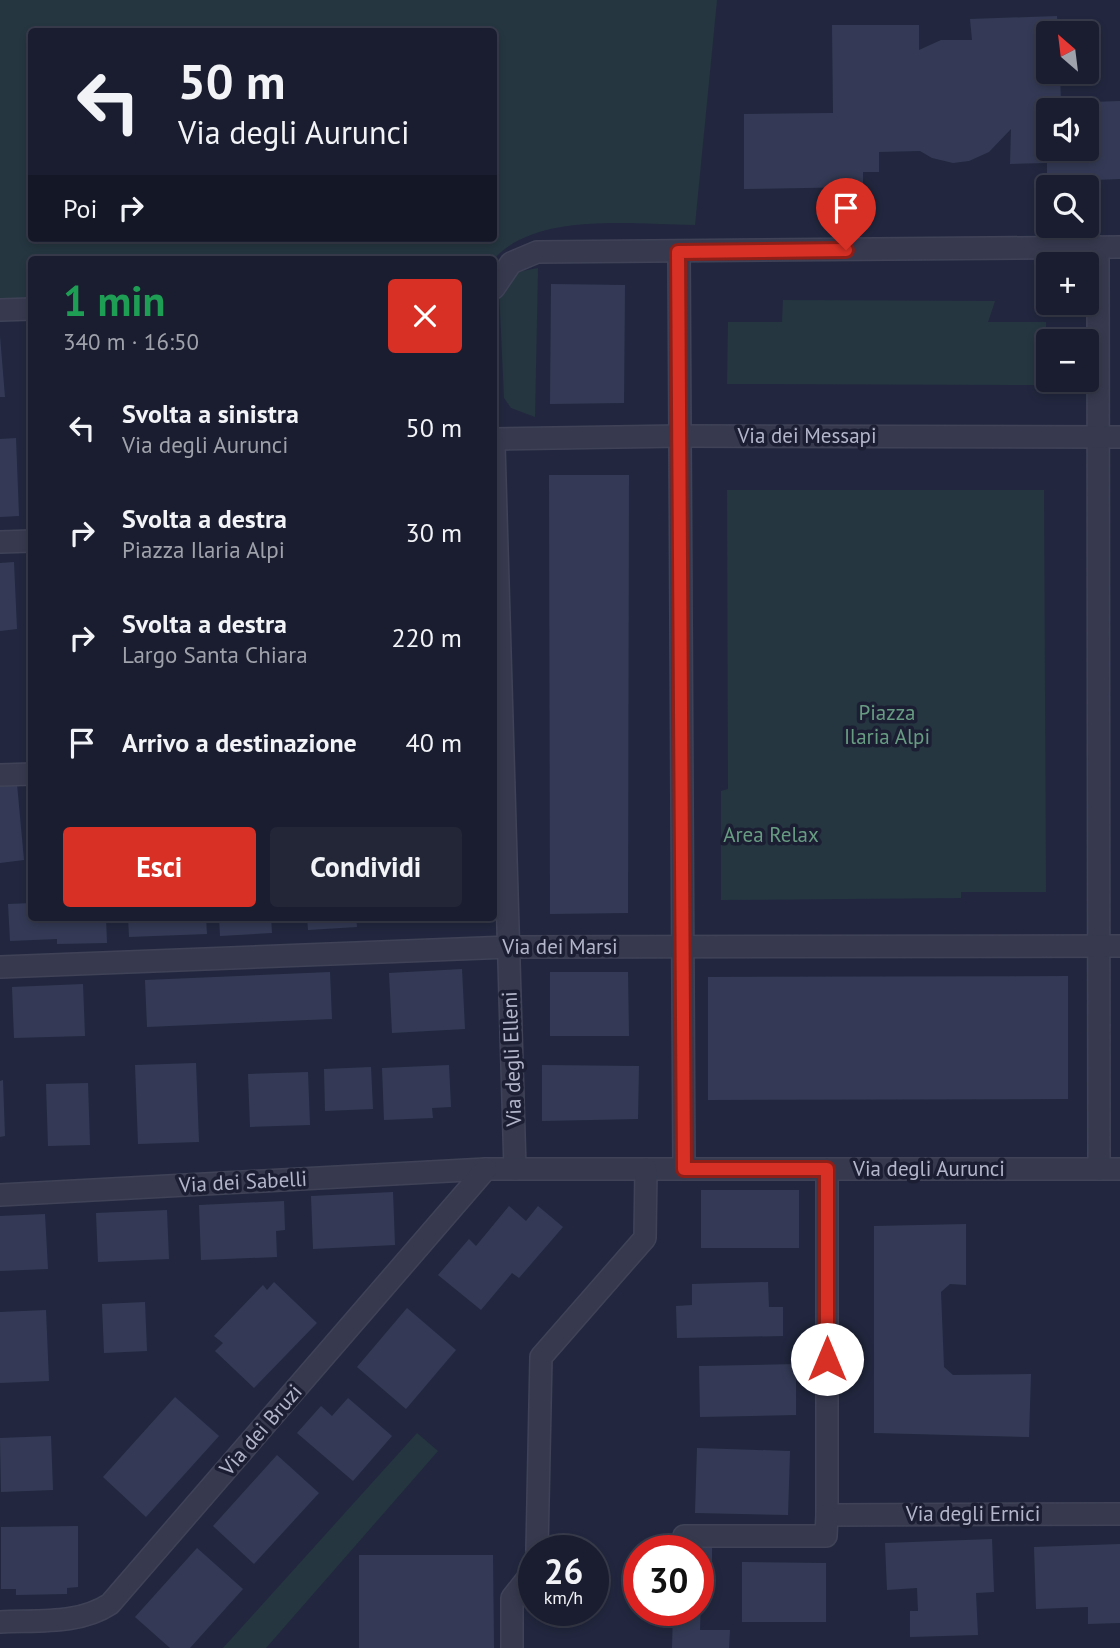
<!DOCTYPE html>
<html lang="it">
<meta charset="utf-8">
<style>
:root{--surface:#1a1d2f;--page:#232637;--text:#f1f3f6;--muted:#9fa2aa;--line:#383b4b;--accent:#d93025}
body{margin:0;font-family:"PT Sans",sans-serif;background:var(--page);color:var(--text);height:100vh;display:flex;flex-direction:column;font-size:26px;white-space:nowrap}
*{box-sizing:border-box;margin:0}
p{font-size:23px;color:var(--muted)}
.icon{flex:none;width:38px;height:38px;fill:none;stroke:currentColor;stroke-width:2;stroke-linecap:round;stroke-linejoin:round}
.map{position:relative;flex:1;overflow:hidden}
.side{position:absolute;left:28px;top:256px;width:469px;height:665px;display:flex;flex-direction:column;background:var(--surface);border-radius:7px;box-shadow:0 4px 10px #0003,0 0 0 2px var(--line)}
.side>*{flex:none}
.top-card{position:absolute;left:28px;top:28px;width:469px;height:214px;border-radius:7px;box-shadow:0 4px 10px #0003,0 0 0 2px var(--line);background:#1a1d2f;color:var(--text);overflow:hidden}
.needle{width:46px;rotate:332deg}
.fabs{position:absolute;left:1036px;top:21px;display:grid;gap:14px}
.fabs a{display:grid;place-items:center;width:63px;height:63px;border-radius:7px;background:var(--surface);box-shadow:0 4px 10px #0003,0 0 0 2px var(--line);font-size:35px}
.speed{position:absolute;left:518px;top:1535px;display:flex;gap:14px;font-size:35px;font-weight:700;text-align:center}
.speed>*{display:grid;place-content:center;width:91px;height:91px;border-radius:50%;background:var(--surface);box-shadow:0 4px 10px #0003,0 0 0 2px var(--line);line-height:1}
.speed small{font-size:18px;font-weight:400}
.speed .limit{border:10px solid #d22;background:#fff;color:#111}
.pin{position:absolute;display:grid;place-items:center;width:60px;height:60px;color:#fff;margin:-72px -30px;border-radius:50% 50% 50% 0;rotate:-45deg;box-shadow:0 0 7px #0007}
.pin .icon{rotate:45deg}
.me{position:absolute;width:77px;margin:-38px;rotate:0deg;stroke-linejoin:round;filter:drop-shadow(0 0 5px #0008)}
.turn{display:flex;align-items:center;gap:24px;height:147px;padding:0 35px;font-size:32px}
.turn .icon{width:91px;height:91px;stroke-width:2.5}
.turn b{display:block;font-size:49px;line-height:60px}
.then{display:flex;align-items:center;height:66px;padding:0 35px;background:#0003;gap:14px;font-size:26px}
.round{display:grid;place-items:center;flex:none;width:74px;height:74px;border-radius:7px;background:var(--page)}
.summary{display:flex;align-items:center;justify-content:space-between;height:119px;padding:0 35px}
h1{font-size:42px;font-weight:700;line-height:52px;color:#1e9e55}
.cta{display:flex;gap:14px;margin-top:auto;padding:14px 35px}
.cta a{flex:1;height:80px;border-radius:7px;background:var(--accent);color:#fff;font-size:28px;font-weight:700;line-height:80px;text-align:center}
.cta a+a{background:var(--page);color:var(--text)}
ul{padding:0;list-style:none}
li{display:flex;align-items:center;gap:21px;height:105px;padding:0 35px}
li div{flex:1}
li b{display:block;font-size:26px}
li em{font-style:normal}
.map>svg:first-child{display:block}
</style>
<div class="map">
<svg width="1120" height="1648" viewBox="0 0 1120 1648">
<rect width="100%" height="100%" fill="#22273f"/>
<g fill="#253640" fill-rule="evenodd">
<path d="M0 0H717L695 225C635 225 537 211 494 259H32L31 301 0 302ZM32 32H494V238H32Z"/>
<path d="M538 268 535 417 511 408 504 398 499 289 517 272Z"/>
<path d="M783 300 995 301 988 322H1046V385L727 384 728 322H782Z"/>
<path d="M727 490H1044L1046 892H961V898L721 900V791L728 789Z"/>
<path d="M417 1433 438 1451 266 1648H223Z"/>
</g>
<g fill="#343a55" fill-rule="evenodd">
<path d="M1057 16 1058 33H1048V72H1060L1061 103 1120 101V179L1047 182V163L1010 164 1011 129 989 152 969 161 953 163 932 158 920 151 879 152V172H863V187L744 189V114L833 113 832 25H919V50L941 40H972L970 19ZM1048 110H1087V149H1048Z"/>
<path d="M551 284 625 285 624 403 550 404Z"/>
<path d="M0 336 5 397H0Z"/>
<path d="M16 438 19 516 0 517V439Z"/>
<path d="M549 475H629L628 913 550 914Z"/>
<path d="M14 562 17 629 0 631V563Z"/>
<path d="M17 784 24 860 0 863V785Z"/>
<path d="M32 903V917H106L107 943 57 944V939L10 941 8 904Z"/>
<path d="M128 917H206L207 934 129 937Z"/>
<path d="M219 917H271L272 933 220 936Z"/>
<path d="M307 917H356L357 927 308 930Z"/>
<path d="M462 969 465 1029 392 1033 389 973Z"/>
<path d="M330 972 332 1019 147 1027 145 980Z"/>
<path d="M550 972H628L629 1036H550Z"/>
<path d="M1068 976V1099L708 1100V977Z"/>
<path d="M83 984 85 1036 14 1038 12 987Z"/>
<path d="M196 1063 199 1142 138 1144 135 1065Z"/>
<path d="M449 1065 451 1107 432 1108 433 1118 384 1120 382 1068Z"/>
<path d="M542 1065 639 1066 638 1119 542 1121Z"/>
<path d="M371 1067 373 1109 325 1111 324 1069Z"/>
<path d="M308 1072 310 1125 250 1127 248 1074Z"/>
<path d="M3 1080 5 1136 0 1137V1081Z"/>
<path d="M88 1083 90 1145 48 1146 46 1084Z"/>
<rect x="701" y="1190" width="98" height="58"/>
<path d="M393 1192 395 1245 313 1249 311 1196Z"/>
<path d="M284 1201 285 1230 276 1231 277 1257 201 1260 199 1205Z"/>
<path d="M509 1206 526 1221 538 1206 563 1227 519 1278 512 1273 481 1310 438 1275 469 1239 476 1246Z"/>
<path d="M167 1210 169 1259 98 1262 96 1213Z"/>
<path d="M45 1214 48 1269 0 1271V1216Z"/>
<path d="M966 1224V1285L950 1284 941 1292 944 1367 953 1375 1031 1374 1029 1437 874 1433V1226Z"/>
<path d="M274 1282 317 1323 254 1388 215 1351 223 1343 214 1336 263 1285 267 1290Z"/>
<path d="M768 1282 769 1307H783V1336L677 1338 676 1306 692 1305V1284Z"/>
<path d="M145 1302 147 1351 104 1353 102 1304Z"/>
<path d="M407 1308 456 1350 406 1409 357 1367Z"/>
<path d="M46 1310 49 1381 0 1383V1312Z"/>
<path d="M796 1364V1415L700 1417 699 1366Z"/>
<path d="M175 1397 219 1436 146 1517 103 1477Z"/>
<path d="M348 1398 392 1436 353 1481 297 1433 321 1406 332 1416Z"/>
<path d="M51 1436 53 1490 1 1492 0 1438Z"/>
<path d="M697 1448 790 1451 788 1515 695 1513Z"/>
<path d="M277 1455 319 1493 254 1564 213 1526Z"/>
<path d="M78 1526V1587L67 1588V1594L16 1595V1589H1V1527Z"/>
<path d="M992 1539 994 1592 976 1593 978 1635 910 1637V1611H918L917 1588 887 1590 885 1543Z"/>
<path d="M674 1542 712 1543V1575H702L700 1630H730L729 1648H672L673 1610H698V1550H674Z"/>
<path d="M1120 1544V1623L1088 1624V1607L1036 1609 1034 1547Z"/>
<path d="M197 1548 243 1589 190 1648H170L135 1617Z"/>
<path d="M359 1555H493L494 1648H359Z"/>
<path d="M742 1562 826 1563V1622H742Z"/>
</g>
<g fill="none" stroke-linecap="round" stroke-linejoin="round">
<defs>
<g id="minor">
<path d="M1098 247 1099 1169"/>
<path d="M679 252 684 1169"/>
<path d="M494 288 511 263 537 252 1120 247"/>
<path d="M0 310 32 309"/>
<path d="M494 439 679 436 1120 437"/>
<path d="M494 445 515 1169"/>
<path d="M0 542 32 541"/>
<path d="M0 775 32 774"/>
<path d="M0 967 509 947 1120 946"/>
<path d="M827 1169V1515L1120 1514"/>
<path d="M0 1195 486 1169H1120"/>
<path d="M684 1536H826L827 1515"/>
<path d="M537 1550 541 1357 645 1238 646 1169"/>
<path d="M0 1622C37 1620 78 1625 110 1604L486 1169"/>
<path d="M512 1648V1598L534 1570"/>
</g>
</defs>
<use href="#minor" stroke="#404358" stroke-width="24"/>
<use href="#minor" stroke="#373a4f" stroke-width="21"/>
</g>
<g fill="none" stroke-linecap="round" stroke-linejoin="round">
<defs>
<path id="route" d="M827 1359V1169H684L678 252 846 250"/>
</defs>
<use href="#route" stroke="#8d1f18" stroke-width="18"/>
<use href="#route" stroke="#d93025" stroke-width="12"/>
</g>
<g text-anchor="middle" stroke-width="7" stroke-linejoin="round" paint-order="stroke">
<g font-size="21" fill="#b3b6ca" stroke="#1c1f34">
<text x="807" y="443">Via dei Messapi</text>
<text x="560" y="954">Via dei Marsi</text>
<text transform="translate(512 1059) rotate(-92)" y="7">Via degli Elleni</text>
<text x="929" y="1176">Via degli Aurunci</text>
<text transform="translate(243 1182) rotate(-3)" y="7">Via dei Sabelli</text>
<text transform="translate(261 1430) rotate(-49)" y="7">Via dei Bruzi</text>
<text x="973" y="1521">Via degli Ernici</text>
</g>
<g font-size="21" fill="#689c82" stroke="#1c1f34">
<text x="887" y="720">Piazza<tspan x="887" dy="24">Ilaria Alpi</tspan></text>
<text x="771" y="842">Area Relax</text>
</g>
</g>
</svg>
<div class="fabs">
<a><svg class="needle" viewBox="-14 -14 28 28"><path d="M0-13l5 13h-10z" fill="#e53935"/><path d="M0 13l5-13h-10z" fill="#9fa2aa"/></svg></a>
<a><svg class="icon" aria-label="sound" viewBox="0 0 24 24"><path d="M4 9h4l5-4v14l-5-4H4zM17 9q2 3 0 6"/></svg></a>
<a><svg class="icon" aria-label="search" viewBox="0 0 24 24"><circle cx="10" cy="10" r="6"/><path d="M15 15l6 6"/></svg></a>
<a>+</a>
<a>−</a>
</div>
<div class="speed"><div>26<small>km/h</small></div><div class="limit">30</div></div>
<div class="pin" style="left:846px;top:250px;background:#d93025"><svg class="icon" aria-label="arrive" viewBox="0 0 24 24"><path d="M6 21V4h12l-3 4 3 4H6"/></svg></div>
<svg class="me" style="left:827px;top:1359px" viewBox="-20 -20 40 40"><circle r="19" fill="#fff"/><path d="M0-13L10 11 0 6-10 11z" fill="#d93025"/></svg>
<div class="top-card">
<div class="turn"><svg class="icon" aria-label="left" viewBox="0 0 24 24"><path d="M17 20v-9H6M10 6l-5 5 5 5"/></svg><div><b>50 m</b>Via degli Aurunci</div></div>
<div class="then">Poi<svg class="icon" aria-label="right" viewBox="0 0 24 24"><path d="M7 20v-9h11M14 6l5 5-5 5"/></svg></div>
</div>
<section class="side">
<div class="summary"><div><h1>1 min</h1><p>340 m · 16:50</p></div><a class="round" style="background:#d93025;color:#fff"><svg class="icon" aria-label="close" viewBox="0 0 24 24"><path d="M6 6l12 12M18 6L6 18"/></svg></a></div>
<ul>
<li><svg class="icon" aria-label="left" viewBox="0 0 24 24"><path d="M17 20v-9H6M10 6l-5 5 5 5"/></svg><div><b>Svolta a sinistra</b><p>Via degli Aurunci</p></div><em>50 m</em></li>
<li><svg class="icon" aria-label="right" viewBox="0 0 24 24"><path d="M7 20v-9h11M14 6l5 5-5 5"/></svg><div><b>Svolta a destra</b><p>Piazza Ilaria Alpi</p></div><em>30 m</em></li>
<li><svg class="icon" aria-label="right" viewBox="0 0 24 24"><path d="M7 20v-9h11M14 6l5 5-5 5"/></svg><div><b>Svolta a destra</b><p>Largo Santa Chiara</p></div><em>220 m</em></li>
<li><svg class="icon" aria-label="arrive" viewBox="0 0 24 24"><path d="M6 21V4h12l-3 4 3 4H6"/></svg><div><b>Arrivo a destinazione</b></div><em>40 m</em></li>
</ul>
<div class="cta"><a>Esci</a><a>Condividi</a></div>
</section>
</div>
